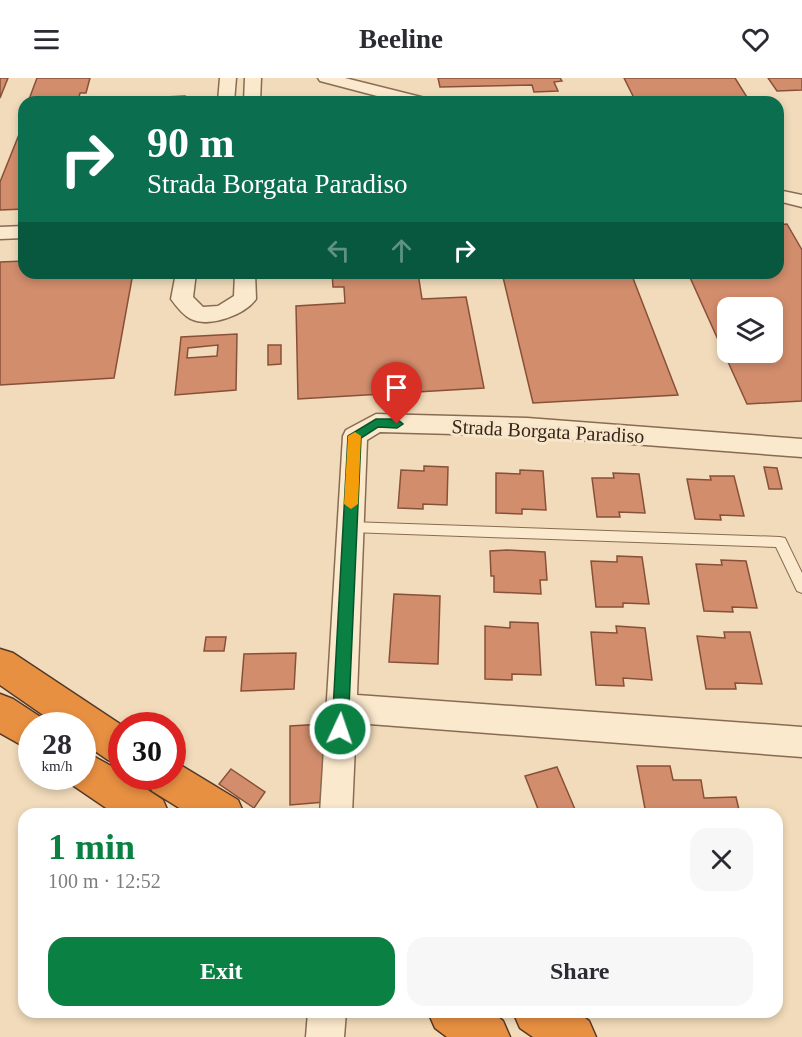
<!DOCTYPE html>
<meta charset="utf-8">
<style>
:root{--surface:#fff;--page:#f7f7f7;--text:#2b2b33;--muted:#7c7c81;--accent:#0b8043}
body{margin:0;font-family:"Times New Roman",serif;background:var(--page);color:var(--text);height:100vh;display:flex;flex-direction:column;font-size:22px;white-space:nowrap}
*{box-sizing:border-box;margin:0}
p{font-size:20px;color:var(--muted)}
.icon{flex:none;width:33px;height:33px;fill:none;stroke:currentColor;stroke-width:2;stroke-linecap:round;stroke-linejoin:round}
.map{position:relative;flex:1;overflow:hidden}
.side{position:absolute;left:18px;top:730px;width:765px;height:210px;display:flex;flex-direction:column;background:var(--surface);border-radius:18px;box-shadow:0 3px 9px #0003}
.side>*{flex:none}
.guide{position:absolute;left:18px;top:18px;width:766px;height:183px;border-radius:18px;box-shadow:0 3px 9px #0003;background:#0b6e4f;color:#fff;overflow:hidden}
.fabs{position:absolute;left:717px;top:219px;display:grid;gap:12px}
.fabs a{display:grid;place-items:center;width:66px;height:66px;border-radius:12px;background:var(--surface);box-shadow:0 3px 9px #0003;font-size:30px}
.speed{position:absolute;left:18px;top:634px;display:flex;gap:12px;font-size:30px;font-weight:700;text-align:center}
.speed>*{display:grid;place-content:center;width:78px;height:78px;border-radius:50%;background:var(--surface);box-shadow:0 3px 9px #0003;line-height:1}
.speed small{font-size:15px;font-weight:400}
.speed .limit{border:9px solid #d22;background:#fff;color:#111}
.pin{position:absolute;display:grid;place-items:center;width:51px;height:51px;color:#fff;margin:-62px -26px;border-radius:50% 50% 50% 0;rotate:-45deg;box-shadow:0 0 6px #0007}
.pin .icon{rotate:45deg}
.me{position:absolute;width:66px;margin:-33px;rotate:3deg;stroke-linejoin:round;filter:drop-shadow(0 0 4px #0008)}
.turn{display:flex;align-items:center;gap:21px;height:126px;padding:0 30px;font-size:27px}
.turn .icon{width:78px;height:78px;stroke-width:2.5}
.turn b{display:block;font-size:42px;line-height:51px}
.lanes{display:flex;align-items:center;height:57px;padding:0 30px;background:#0003;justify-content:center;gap:30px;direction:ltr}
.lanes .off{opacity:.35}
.round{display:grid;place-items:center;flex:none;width:63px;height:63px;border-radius:18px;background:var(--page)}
.overview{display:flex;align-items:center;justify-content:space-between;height:102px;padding:0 30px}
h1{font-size:36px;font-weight:800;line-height:45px;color:var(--accent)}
.action{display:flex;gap:12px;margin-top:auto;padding:12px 30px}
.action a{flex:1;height:69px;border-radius:18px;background:var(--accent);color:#fff;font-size:24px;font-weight:800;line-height:69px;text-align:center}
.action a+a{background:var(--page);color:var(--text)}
header{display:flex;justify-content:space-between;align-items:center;height:78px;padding:0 30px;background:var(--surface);font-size:27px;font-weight:800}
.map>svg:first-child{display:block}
</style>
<header><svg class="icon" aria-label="menu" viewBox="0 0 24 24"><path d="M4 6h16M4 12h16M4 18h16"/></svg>Beeline<svg class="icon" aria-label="heart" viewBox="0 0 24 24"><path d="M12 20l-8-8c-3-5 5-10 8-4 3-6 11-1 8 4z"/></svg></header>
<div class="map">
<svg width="802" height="959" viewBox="0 0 802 959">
<rect width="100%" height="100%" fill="#f1dbba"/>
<g fill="#d28d6d" stroke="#895038" stroke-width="1.5" fill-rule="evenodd">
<path d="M0 0H8L0 20Z"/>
<path d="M37 0H90L86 15H80L78 23 185 18 184 24H28Z"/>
<path d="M438 0H560L562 3 554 4 558 13 534 14 532 7 440 9Z"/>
<path d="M624 0H735L750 24H636Z"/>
<path d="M768 0H802V12L777 13Z"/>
<path d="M24 44V131L0 132V104Z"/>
<path d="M787 146 802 172V323L747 326 688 195H778V147ZM728 230H772V274H728Z"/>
<path d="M24 183V195H133L114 300 0 307V184Z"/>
<path d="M332 195H418L422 221 466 219 484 310 298 321 296 228 345 225 344 209H333Z"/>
<path d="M502 195H631L678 317 533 325Z"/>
<path d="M237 256 236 312 175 317 181 259ZM218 267 217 278 187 280 188 270Z"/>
<path d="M268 267H281V286L268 287Z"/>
<path d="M424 388 448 389 447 427 423 426V431L398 430 401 392 424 393Z"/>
<path d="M764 389 777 390 782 411H769Z"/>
<path d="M520 392 543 393 546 432 522 431V436L496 435V395L520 396Z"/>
<path d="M613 395 639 396 645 435 619 434 620 439H597L592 400H614Z"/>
<path d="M710 398H734L744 438 720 437 721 442 695 441 687 401 711 402Z"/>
<path d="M507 472 545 474 547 502H540L541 516 494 514V498H491L490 473Z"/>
<path d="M617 478 642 479 649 526 623 525V529H596L591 483 617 484Z"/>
<path d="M721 482 746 483 757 530 732 529 733 534 704 533 696 486 722 487Z"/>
<path d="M394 516 440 518 438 586 389 584Z"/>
<path d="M510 544 538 545 541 597 512 596V602L485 601V548L510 550Z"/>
<path d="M616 548 645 550 652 602 623 600 624 608 596 607 591 554 617 555Z"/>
<path d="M724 554H750L762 606 735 605 736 611H706L697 558 725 560Z"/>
<path d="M206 559H226L224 573H204Z"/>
<path d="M296 575 294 611 241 613 244 576Z"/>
<path d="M323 646 325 724 290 727V648Z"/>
<path d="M637 688H670L673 702H701L704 720 736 719 740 736H646Z"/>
<path d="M557 689 577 736H540L525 698Z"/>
<path d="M231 691 265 714 254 730 219 706Z"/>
</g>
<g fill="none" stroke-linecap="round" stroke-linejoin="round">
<defs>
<path id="lane" d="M350 444 780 459 785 460 802 495V515L797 513 776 469 350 454 345 453 343 449 345 445Z"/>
<g id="street">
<path d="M220 0H236L234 24H218Z"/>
<path d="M245 0H261L260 24H244Z"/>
<path d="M318 0H345L425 20 427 24H400L320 3Z"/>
<path d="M778 112 802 117V129L778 123Z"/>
<path d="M24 148V160L0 161V149Z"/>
<path d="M176 195H196L193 219 203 229 218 228 234 218 235 195H255L256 221C245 237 209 250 191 241 184 238 176 228 171 221Z"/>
<path d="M376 336 527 340 802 361V379L527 358 380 354 367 362 357 617 802 649V679L356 645 352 736H320L343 358 346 352Z"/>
<path d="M308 934H346L344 959H306Z"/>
</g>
<g id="highway">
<path d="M0 571 13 575 123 648 122 687 108 682 82 664V648H59L0 607Z"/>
<path d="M0 616 13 621 45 642 48 648H32V673L0 655Z"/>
<path d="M82 672 122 694V699H128L163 722 169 736H115L68 704 66 699H82Z"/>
<path d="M172 682 238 722 244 736H189L152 713 146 699H172Z"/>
<path d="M428 934H492L503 943 510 959H447L435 950Z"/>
<path d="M513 934H577L589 943 596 959H533L520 950Z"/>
</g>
</defs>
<use href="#lane" stroke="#886b53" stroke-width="2"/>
<use href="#street" stroke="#886b53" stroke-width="3"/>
<use href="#highway" stroke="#553929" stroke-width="3"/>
<use href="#lane" fill="#fbe9cd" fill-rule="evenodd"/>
<use href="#street" fill="#fbe9cd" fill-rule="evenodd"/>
<use href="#highway" fill="#e89042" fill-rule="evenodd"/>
</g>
<path fill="#0b8043" stroke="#07532c" stroke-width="1.5" d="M376 341H397L403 346 397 350 378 349 361 360 348 651 345 657 340 659 334 657 332 651 348 358Z"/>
<path fill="#f59e0b" d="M355 354 361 358 358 426 351 431 344 426 348 358Z"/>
<g text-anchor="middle" stroke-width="6" stroke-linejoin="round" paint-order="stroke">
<g font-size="20" fill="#36251a" stroke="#f8e6ca">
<text transform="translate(548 353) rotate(3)" y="7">Strada Borgata Paradiso</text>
</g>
</g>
</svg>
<div class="fabs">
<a><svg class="icon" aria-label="layers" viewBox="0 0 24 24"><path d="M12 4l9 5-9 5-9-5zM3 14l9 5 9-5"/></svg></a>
</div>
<div class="speed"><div>28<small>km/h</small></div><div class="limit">30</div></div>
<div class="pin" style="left:397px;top:346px;background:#d93025"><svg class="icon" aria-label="arrive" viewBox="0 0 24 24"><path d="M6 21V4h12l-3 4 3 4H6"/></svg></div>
<svg class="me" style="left:340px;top:651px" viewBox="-20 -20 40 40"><circle r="17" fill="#0b8043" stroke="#fff" stroke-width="3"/><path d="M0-11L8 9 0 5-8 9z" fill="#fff"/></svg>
<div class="guide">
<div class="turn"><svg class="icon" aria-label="right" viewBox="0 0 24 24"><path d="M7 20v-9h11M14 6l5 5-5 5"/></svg><div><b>90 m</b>Strada Borgata Paradiso</div></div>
<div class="lanes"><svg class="icon off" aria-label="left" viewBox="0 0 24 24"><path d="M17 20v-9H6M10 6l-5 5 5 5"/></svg><svg class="icon off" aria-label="ahead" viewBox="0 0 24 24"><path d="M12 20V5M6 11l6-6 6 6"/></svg><svg class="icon" aria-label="right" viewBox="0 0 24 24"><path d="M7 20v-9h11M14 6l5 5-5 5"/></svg></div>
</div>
<section class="side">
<div class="overview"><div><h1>1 min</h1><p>100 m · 12:52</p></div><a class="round"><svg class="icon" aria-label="close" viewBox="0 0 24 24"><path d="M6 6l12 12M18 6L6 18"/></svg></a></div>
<div class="action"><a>Exit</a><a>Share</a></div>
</section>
</div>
